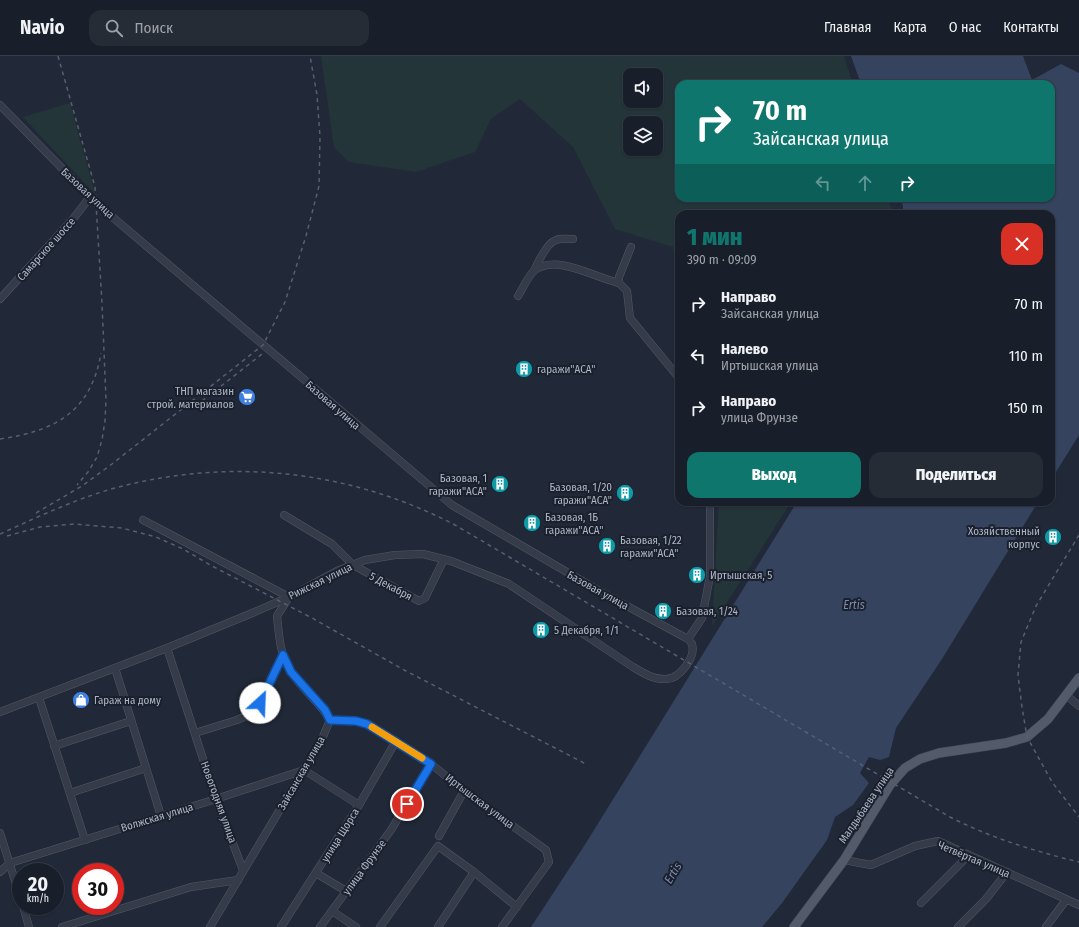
<!DOCTYPE html>
<html lang="ru">
<meta charset="utf-8">
<style>
:root{--surface:#191f2a;--page:#262c36;--text:#f1f3f6;--muted:#9fa2a8;--line:#373d47;--accent:#0f766e}
body{margin:0;font-family:"Fira Sans Condensed",sans-serif;background:var(--page);color:var(--text);height:100vh;display:flex;flex-direction:column;font-size:15px;white-space:nowrap}
*{box-sizing:border-box;margin:0}
p{font-size:13px;color:var(--muted)}
.icon{flex:none;width:22px;height:22px;fill:none;stroke:currentColor;stroke-width:2;stroke-linecap:round;stroke-linejoin:round}
.map{position:relative;flex:1;overflow:hidden}
.sheet{position:absolute;left:675px;top:154px;width:380px;height:296px;display:flex;flex-direction:column;background:var(--surface);border-radius:12px;box-shadow:0 1px 3px #0004,0 0 0 1px var(--line)}
.sheet>*{flex:none}
.guide{position:absolute;left:675px;top:24px;width:380px;height:122px;border-radius:12px;box-shadow:0 1px 3px #0004,0 0 0 1px var(--line);background:#0f766e;color:#fff;overflow:hidden}
.buttons{position:absolute;left:623px;top:12px;display:grid;gap:8px}
.buttons a{display:grid;place-items:center;width:40px;height:40px;border-radius:8px;background:var(--surface);box-shadow:0 1px 3px #0004,0 0 0 1px var(--line);font-size:20px}
.speed{position:absolute;left:12px;top:807px;display:flex;gap:8px;font-size:20px;font-weight:700;text-align:center}
.speed>*{display:grid;place-content:center;width:52px;height:52px;border-radius:50%;background:var(--surface);box-shadow:0 1px 3px #0004,0 0 0 1px var(--line);line-height:1}
.speed small{font-size:10px;font-weight:400}
.speed .limit{border:6px solid #d22;background:#fff;color:#111}
.pin{position:absolute;display:grid;place-items:center;width:34px;height:34px;color:#fff;margin:-17px;border:2px solid #fff;border-radius:50%;box-shadow:0 1px 4px #0007}
.me{position:absolute;width:44px;margin:-22px;rotate:25deg;stroke-linejoin:round;filter:drop-shadow(0 0 3px #0008)}
.turn{display:flex;align-items:center;gap:14px;height:84px;padding:0 12px;font-size:18px}
.turn .icon{width:52px;height:52px;stroke-width:2.5}
.turn b{display:block;font-size:28px;line-height:34px}
.lanes{display:flex;align-items:center;height:38px;padding:0 12px;background:#0003;justify-content:center;gap:20px;direction:ltr}
.lanes .off{opacity:.35}
.round{display:grid;place-items:center;flex:none;width:42px;height:42px;border-radius:12px;background:var(--page)}
.summary{display:flex;align-items:center;justify-content:space-between;height:68px;padding:0 12px}
h1{font-size:24px;font-weight:800;line-height:30px;color:var(--accent)}
.primary-button{display:flex;gap:8px;margin-top:auto;padding:8px 12px}
.primary-button a{flex:1;height:46px;border-radius:12px;background:var(--accent);color:#fff;font-size:16px;font-weight:800;line-height:46px;text-align:center}
.primary-button a+a{background:var(--page);color:var(--text)}
ul{padding:0;list-style:none}
li{display:flex;align-items:center;gap:12px;height:52px;padding:0 12px}
li div{flex:1}
li b{display:block;font-size:15px}
li em{font-style:normal}
header{display:flex;align-items:center;gap:24px;box-sizing:border-box;height:56px;padding:0 20px;background:var(--surface);border-bottom:1px solid var(--line)}
header strong{font-size:19px}
nav{display:flex;gap:22px;margin-inline-start:auto;font-size:14px}
.search{width:280px;height:36px;background:var(--page);display:flex;align-items:center;gap:10px;box-sizing:border-box;padding:0 14px;border-radius:12px;color:var(--muted);font-size:15px}
.map>svg:first-child{display:block}
</style>
<header>
<strong>Navio</strong>
<div class="search"><svg class="icon" aria-label="search" viewBox="0 0 24 24"><circle cx="10" cy="10" r="6"/><path d="M15 15l6 6"/></svg>Поиск</div>
<nav><a>Главная</a><a>Карта</a><a>О нас</a><a>Контакты</a></nav>
</header>
<div class="map">
<svg width="1079" height="871" viewBox="0 0 1079 871">
<rect width="100%" height="100%" fill="#212938"/>
<g fill="#233539" fill-rule="evenodd">
<path d="M321 0H844L853 28H679V142H888L893 158H679V247L673 191 615 173 573 91 520 43 491 63 475 96 416 116 349 106 334 91ZM630 19H656V45H630ZM630 67H656V93H630Z"/>
<path d="M70 47 95 138 23 61Z"/>
<path d="M719 446H791L712 570Z"/>
</g>
<g fill="#35435f">
<path d="M851 0H1023L1032 24 1061 8 1079 17V379L1051 424V158H903V150L900 142H1051V28H861Z"/>
<path d="M797 446H1038L942 603 896 672 889 701 880 704 869 701 860 717 869 727 853 749 835 761 827 784 782 847 762 871H531L586 787Z"/>
</g>
<g fill="none" stroke-linecap="round" stroke-linejoin="round">
<defs>
<g id="minor">
<path d="M0 49 97 148 452 449 601 536 688 583C689 584 692 588 692 588 696 602 679 623 666 623 654 624 643 617 633 611L509 528 451 505 423 498 395 499 365 504 337 515 289 541 250 558 167 592 0 656"/>
<path d="M631 191 619 221V227L627 235 630 262 679 322"/>
<path d="M534 215C538 206 547 187 556 184 561 182 568 183 573 183"/>
<path d="M518 240C522 234 529 218 535 214 558 198 595 222 619 227"/>
<path d="M0 243 73 163 90 141"/>
<path d="M284 459 332 488 353 509 419 545 425 542 444 503"/>
<path d="M143 464 289 541 277 560C279 579 280 600 291 616 302 634 320 646 330 664L322 683 210 871"/>
<path d="M688 583 702 562 710 520V446"/>
<path d="M167 592 216 743 243 814"/>
<path d="M115 612 161 760"/>
<path d="M1067 640 1079 650"/>
<path d="M39 642 85 784"/>
<path d="M330 664 355 665 367 668 396 685 431 708 464 735 546 794 549 806 502 871"/>
<path d="M195 677 237 664 257 655 283 599"/>
<path d="M54 690 131 665"/>
<path d="M70 737 146 712"/>
<path d="M0 777 21 844"/>
<path d="M439 780 464 735"/>
<path d="M844 804 871 809 915 790 938 785 1079 849"/>
<path d="M0 816 10 807 216 743 304 714 359 749"/>
<path d="M316 817 346 835"/>
<path d="M921 847 969 799"/>
<path d="M23 850 29 871"/>
<path d="M332 855 356 871"/>
<path d="M62 871 191 831 238 824"/>
<path d="M281 871 359 749 396 685"/>
<path d="M320 871 391 774 431 708"/>
<path d="M380 871 438 790 474 816 517 851"/>
<path d="M438 871 474 816"/>
<path d="M958 871 986 843 1007 816"/>
<path d="M1046 871 1066 844"/>
</g>
<path id="major" d="M794 871 844 804 890 729 905 712 920 703 939 697 1006 687 1027 681 1048 663 1079 622"/>
</defs>
<use href="#minor" stroke="#525966" stroke-width="8"/>
<use href="#major" stroke="#3e4452" stroke-width="10"/>
<use href="#minor" stroke="#353b49" stroke-width="7"/>
<use href="#major" stroke="#535a69" stroke-width="9"/>
<g stroke="#575f70" stroke-width="1.5" stroke-dasharray="4 4" stroke-linecap="butt">
<path d="M58 0 95 131 102 247 106 344 105 365 102 384 97 401 88 416 77 429"/>
<path d="M202 345 262 298"/>
<path d="M0 383C55 375 91 356 101 297"/>
<path d="M36 457 82 430 112 408 263 289 285 246 306 180 319 130 320 81 317 39 310 0"/>
<path d="M0 478C38 461 75 443 115 432 229 401 350 414 455 469L950 761C991 782 1034 795 1079 806"/>
<path d="M1079 479 1036 550 1021 586 1018 619 1022 651 1027 681 1052 726 1079 761"/>
<path d="M7 480 40 471 74 468 122 472 156 481 183 493 212 510 312 562 406 615 586 708"/>
</g>
</g>
<g fill="none" stroke-linecap="round" stroke-linejoin="round">
<defs>
<path id="route" d="M260 647 283 599 291 616 325 654 330 664 356 665 367 668 431 708 407 748"/>
</defs>
<use href="#route" stroke="#114b97" stroke-width="10"/>
<use href="#route" stroke="#1a73e8" stroke-width="7"/>
<path stroke="#f59e0b" stroke-width="7" d="M372 671 422 702"/>
</g>
<defs>
<symbol id="building-disc" viewBox="-11 -11 22 22"><circle r="9.5" fill="#0f9aa8" stroke="#1a202d"/><path d="M-4-6H4V6H1V3H-1V6H-4ZM-2.5-4.3h1.7v1.8h-1.7ZM.8-4.3h1.7v1.8H.8ZM-2.5-1h1.7V.8h-1.7ZM.8-1h1.7V.8H.8Z" fill="#fff"/></symbol>
<symbol id="supermarket-disc" viewBox="-11 -11 22 22"><circle r="9.5" fill="#3f7fe0" stroke="#1a202d"/><path d="M-6-5.5h2.5l.6 2H6L4.5 2H-2.5L-4.4-4H-6ZM-1.5 3.2a1.3 1.3 0 1 0 .1 0ZM3 3.2a1.3 1.3 0 1 0 .1 0Z" fill="#fff"/></symbol>
<symbol id="shop-disc" viewBox="-11 -11 22 22"><circle r="9.5" fill="#3f7fe0" stroke="#1a202d"/><path d="M-5-2.5h2.3a2.7 3.5 0 0 1 5.4 0H5L5.5 6h-11ZM-1.5-2.5h3a1.5 2.3 0 0 0-3 0Z" fill="#fff"/></symbol>
</defs>
<g fill-rule="evenodd">
<use href="#building-disc" x="514" y="303" width="20" height="20"/>
<use href="#supermarket-disc" x="237" y="331" width="20" height="20"/>
<use href="#building-disc" x="490" y="418" width="20" height="20"/>
<use href="#building-disc" x="615" y="427" width="20" height="20"/>
<use href="#building-disc" x="522" y="457" width="20" height="20"/>
<use href="#building-disc" x="1043" y="471" width="20" height="20"/>
<use href="#building-disc" x="597" y="480" width="20" height="20"/>
<use href="#building-disc" x="687" y="509" width="20" height="20"/>
<use href="#building-disc" x="653" y="545" width="20" height="20"/>
<use href="#building-disc" x="531" y="564" width="20" height="20"/>
<use href="#shop-disc" x="71" y="634" width="20" height="20"/>
</g>
<g text-anchor="middle" stroke-width="4" stroke-linejoin="round" paint-order="stroke">
<g font-size="11" fill="#afb6c5" stroke="#1a202d">
<text transform="translate(88 137) rotate(43)" y="4">Базовая улица</text>
<text transform="translate(46 193) rotate(-48)" y="4">Самарское шоссе</text>
<text transform="translate(333 349) rotate(41)" y="4">Базовая улица</text>
<text transform="translate(320 525) rotate(-26)" y="4">Рижская улица</text>
<text transform="translate(391 530) rotate(28)" y="4">5 Декабря</text>
<text transform="translate(598 534) rotate(29)" y="4">Базовая улица</text>
<text transform="translate(301 717) rotate(-60)" y="4">Зайсанская улица</text>
<text transform="translate(480 745) rotate(37)" y="4">Иртышская улица</text>
<text transform="translate(219 746) rotate(70)" y="4">Новогодняя улица</text>
<text transform="translate(866 749) rotate(-56)" y="4">Малдыбаева улица</text>
<text transform="translate(157 761) rotate(-17)" y="4">Волжская улица</text>
<text transform="translate(340 779) rotate(-58)" y="4">улица Щорса</text>
<text transform="translate(974 803) rotate(23)" y="4">Четвёртая улица</text>
<text transform="translate(364 811) rotate(-54)" y="4">улица Фрунзе</text>
</g>
<g font-size="11" fill="#afb6c5" stroke="#1a202d" text-anchor="start">
<text x="537" y="317">гаражи"ACА"</text>
<text x="234" y="339" text-anchor="end">ТНП магазин<tspan x="234" dy="13">строй. материалов</tspan></text>
<text x="487" y="426" text-anchor="end">Базовая, 1<tspan x="487" dy="13">гаражи"ACА"</tspan></text>
<text x="612" y="435" text-anchor="end">Базовая, 1/20<tspan x="612" dy="13">гаражи"ACА"</tspan></text>
<text x="545" y="465">Базовая, 1Б<tspan x="545" dy="13">гаражи"ACА"</tspan></text>
<text x="1040" y="479" text-anchor="end">Хозяйственный<tspan x="1040" dy="13">корпус</tspan></text>
<text x="620" y="488">Базовая, 1/22<tspan x="620" dy="13">гаражи"ACА"</tspan></text>
<text x="710" y="523">Иртышская, 5</text>
<text x="676" y="559">Базовая, 1/24</text>
<text x="554" y="578">5 Декабря, 1/1</text>
<text x="94" y="648">Гараж на дому</text>
</g>
<g font-size="12" font-style="italic" fill="#788aad" stroke="#1a202d">
<text x="854" y="553">Ertis</text>
<text transform="translate(673 817) rotate(-59)" y="4">Ertis</text>
</g>
</g>
</svg>
<div class="buttons">
<a><svg class="icon" aria-label="sound" viewBox="0 0 24 24"><path d="M4 9h4l5-4v14l-5-4H4zM17 9q2 3 0 6"/></svg></a>
<a><svg class="icon" aria-label="layers" viewBox="0 0 24 24"><path d="M12 4l9 5-9 5-9-5zM3 14l9 5 9-5"/></svg></a>
</div>
<div class="speed"><div>20<small>km/h</small></div><div class="limit">30</div></div>
<div class="pin" style="left:407px;top:748px;background:#d93025"><svg class="icon" aria-label="arrive" viewBox="0 0 24 24"><path d="M6 21V4h12l-3 4 3 4H6"/></svg></div>
<svg class="me" style="left:260px;top:647px" viewBox="-20 -20 40 40"><circle r="19" fill="#fff"/><path d="M0-13L10 11 0 6-10 11z" fill="#1a73e8"/></svg>
<div class="guide">
<div class="turn"><svg class="icon" aria-label="right" viewBox="0 0 24 24"><path d="M7 20v-9h11M14 6l5 5-5 5"/></svg><div><b>70 m</b>Зайсанская улица</div></div>
<div class="lanes"><svg class="icon off" aria-label="left" viewBox="0 0 24 24"><path d="M17 20v-9H6M10 6l-5 5 5 5"/></svg><svg class="icon off" aria-label="ahead" viewBox="0 0 24 24"><path d="M12 20V5M6 11l6-6 6 6"/></svg><svg class="icon" aria-label="right" viewBox="0 0 24 24"><path d="M7 20v-9h11M14 6l5 5-5 5"/></svg></div>
</div>
<section class="sheet">
<div class="summary"><div><h1>1 мин</h1><p>390 m · 09:09</p></div><a class="round" style="background:#d93025;color:#fff"><svg class="icon" aria-label="close" viewBox="0 0 24 24"><path d="M6 6l12 12M18 6L6 18"/></svg></a></div>
<ul>
<li><svg class="icon" aria-label="right" viewBox="0 0 24 24"><path d="M7 20v-9h11M14 6l5 5-5 5"/></svg><div><b>Направо</b><p>Зайсанская улица</p></div><em>70 m</em></li>
<li><svg class="icon" aria-label="left" viewBox="0 0 24 24"><path d="M17 20v-9H6M10 6l-5 5 5 5"/></svg><div><b>Налево</b><p>Иртышская улица</p></div><em>110 m</em></li>
<li><svg class="icon" aria-label="right" viewBox="0 0 24 24"><path d="M7 20v-9h11M14 6l5 5-5 5"/></svg><div><b>Направо</b><p>улица Фрунзе</p></div><em>150 m</em></li>
</ul>
<div class="primary-button"><a>Выход</a><a>Поделиться</a></div>
</section>
</div>
